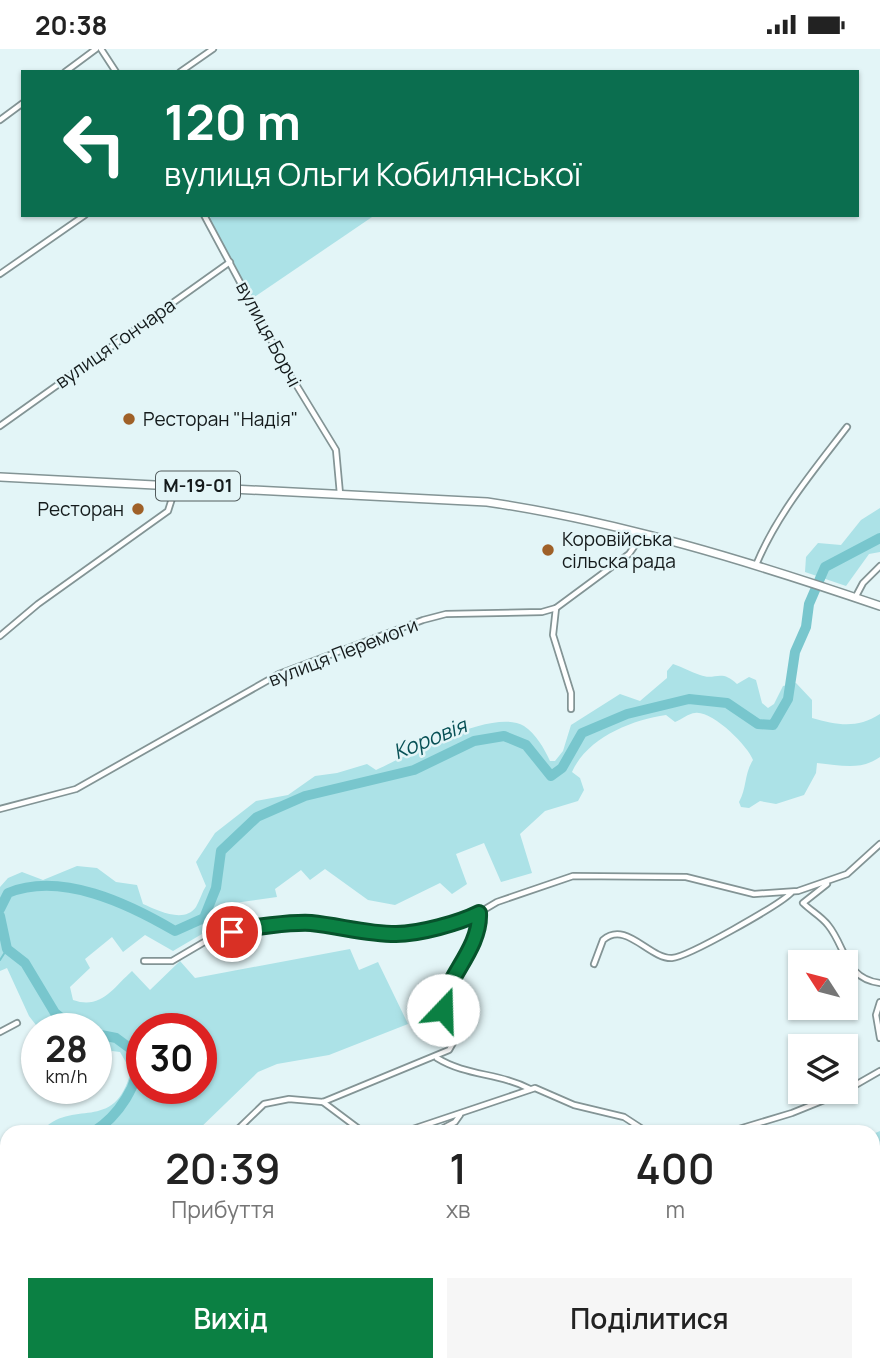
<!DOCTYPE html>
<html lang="uk">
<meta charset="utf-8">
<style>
:root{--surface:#fff;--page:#f6f6f6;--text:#222;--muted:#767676;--accent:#0b8043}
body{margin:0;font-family:Manrope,sans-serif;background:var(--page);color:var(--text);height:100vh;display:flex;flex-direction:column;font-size:26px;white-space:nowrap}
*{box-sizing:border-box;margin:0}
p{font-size:23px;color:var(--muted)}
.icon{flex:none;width:38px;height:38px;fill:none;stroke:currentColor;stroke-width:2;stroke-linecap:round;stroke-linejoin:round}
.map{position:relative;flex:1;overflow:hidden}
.details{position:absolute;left:0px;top:1076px;width:880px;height:247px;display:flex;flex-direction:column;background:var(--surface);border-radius:21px 21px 0 0;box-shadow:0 2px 5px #0004}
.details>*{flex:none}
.banner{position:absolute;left:21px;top:21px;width:838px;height:147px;border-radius:0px;box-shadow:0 2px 5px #0004;background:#0b6e4f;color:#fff;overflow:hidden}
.needle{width:46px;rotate:306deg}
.controls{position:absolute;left:788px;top:901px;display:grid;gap:14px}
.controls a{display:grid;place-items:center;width:70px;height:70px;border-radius:0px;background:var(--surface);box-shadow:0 2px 5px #0004;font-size:35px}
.speed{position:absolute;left:21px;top:964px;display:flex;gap:14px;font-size:35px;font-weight:700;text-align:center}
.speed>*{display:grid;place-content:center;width:91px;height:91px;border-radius:50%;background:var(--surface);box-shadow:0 2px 5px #0004;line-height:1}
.speed small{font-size:18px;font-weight:400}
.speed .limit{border:10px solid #d22;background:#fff;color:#111}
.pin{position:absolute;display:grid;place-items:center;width:60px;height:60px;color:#fff;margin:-30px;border:4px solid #fff;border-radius:50%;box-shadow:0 2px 7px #0007}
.me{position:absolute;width:77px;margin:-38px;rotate:21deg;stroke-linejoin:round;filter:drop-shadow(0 0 5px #0008)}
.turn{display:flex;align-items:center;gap:24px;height:147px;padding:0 28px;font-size:32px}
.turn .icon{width:91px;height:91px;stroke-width:2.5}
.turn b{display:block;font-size:49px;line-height:60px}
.eta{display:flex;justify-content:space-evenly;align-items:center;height:119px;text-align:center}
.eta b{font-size:42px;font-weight:600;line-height:49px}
.cta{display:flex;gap:14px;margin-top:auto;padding:14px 28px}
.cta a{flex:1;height:80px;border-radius:0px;background:var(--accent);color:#fff;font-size:28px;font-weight:600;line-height:80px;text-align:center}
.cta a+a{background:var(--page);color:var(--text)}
.status{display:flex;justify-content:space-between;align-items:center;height:49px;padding:0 35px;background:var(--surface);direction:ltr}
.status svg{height:19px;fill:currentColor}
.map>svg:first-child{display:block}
</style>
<div class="status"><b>20:38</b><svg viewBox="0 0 49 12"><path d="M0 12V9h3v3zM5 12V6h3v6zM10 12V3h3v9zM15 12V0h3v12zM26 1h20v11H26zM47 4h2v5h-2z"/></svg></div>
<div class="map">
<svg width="880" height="1322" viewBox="0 0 880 1322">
<rect width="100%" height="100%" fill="#e3f5f7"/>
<g fill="#ace2e7" fill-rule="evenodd">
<path d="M214 166H375L253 249 208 170Z"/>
<path d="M880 459V503L869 505 846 537 805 523 806 508 818 494 841 496 861 471Z"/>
<path d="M673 615C682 618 691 623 700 626 715 632 721 619 737 635L749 628 756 631 762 654 768 659 774 655 783 637 796 634 812 651V669C837 676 857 680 880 665V708C860 722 841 716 817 714L816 724 804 746 776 755 760 752 749 759 741 758 739 753C747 739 744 725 753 711 748 697 712 661 695 664 689 664 681 671 675 673L666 666C631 671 587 689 572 723L580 729 584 741 578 752 545 762 520 785 532 824 501 833 484 794 456 805 467 835 452 845 440 834 395 856 368 851 325 820 310 831 301 821 275 840 277 848 227 855 219 875 173 902 145 886 123 903 112 888 85 910 90 919 70 938 73 951C101 961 113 939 132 922L150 941 180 912 195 929 350 900 359 921 378 913 408 975 329 1006 277 1015 258 1023 196 1083H41C72 1047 114 1087 131 1022L120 1003 112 1002 96 1009V980H39L29 967 7 919 0 922V838L8 829 22 823 43 831 77 817 97 819 116 833 137 836 143 855C157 861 184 875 196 858 200 851 202 843 206 837L196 813 215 784 256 752 288 746 315 727 337 724 367 715 376 721C407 707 493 658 524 677 536 685 544 699 550 712H555L563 702 571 676 620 645 640 652 667 629V622ZM142 980H201V1040H142Z"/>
<path d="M880 1082V1214L873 1216V1085Z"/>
<path d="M7 1227V1316H139V1322H0V1230Z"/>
<path d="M179 1316H596L593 1322H165Z"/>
</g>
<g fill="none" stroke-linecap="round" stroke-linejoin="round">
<path stroke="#78c6cd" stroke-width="2" d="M0 911 7 900"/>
<g stroke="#78c6cd" stroke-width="10">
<path d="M0 860 8 844C61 822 129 855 175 882L204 869 216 839 221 802 257 768 305 747 414 721 474 692 504 687 526 696 551 727 562 719 582 684 627 665 689 650 727 654 758 675 773 676 788 650 795 603 806 578 809 555 825 518 880 489"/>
<path d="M0 867 7 900 25 914 55 964 75 980"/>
<path d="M93 1083C118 1068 140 1035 139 1006L116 989 96 985"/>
<path d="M0 1248 7 1247"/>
</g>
<defs>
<g id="minor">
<path d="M101 0 116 23"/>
<path d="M65 23 96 0"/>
<path d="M180 23 213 0"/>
<path d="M0 71 23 54"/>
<path d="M204 166 286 319 336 401 340 445"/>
<path d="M0 225 85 166"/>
<path d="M0 377 230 213"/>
<path d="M756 516C777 465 814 421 847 378"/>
<path d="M855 549 863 534 880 517"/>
<path d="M556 559 553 586 571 644V660"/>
<path d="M0 587 38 555 168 462 176 437"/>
<path d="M0 760 76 740 279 625 423 571 446 565 542 563 556 559 629 505 643 485"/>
<path d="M827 835 803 854C811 862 821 867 828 876 846 898 845 930 880 934"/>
<path d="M144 912H172L206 892 247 879 310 874 346 882 397 885 447 877 470 869 497 853 573 827 686 828 754 845 798 842 847 825 880 795"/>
<path d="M594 915 603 891C626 871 649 910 672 909 688 908 779 856 791 844"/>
<path d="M880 953 876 966 880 989"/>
<path d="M0 983 17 974"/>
<path d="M437 1009C466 1027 500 1024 530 1040"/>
<path d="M845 1042 880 1022"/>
<path d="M323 1053 363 1083"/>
<path d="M235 1083 264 1055 289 1050 323 1053 449 1001 453 994 443 951 472 898 479 864"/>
<path d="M404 1083 535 1039 574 1056 624 1068 647 1083"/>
<path d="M436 1083 455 1073 460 1066"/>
<path d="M729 1083 792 1064 844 1043"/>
<path d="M0 1153H7"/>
<path d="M873 1156 880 1152"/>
<path d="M873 1295 880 1298"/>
<path d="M806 1316H826"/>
<path d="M104 1322 109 1316"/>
<path d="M755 1322 759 1316"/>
</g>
<path id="primary" d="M0 428 487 453C622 473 751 513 880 557"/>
</defs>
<use href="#minor" stroke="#839495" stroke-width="8"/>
<use href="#primary" stroke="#839495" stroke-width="10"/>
<use href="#minor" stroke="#fff" stroke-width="4.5"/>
<use href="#primary" stroke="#fff" stroke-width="7"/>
</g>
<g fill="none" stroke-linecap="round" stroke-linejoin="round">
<defs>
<path id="route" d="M232 883C247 878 294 873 311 874 340 877 367 885 396 885 419 885 459 874 479 864 481 901 441 933 443 961"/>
</defs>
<use href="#route" stroke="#07532c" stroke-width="18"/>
<use href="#route" stroke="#0b8043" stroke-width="12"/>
</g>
<g fill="#9f6028" stroke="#e3f5f7" stroke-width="2.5">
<circle cx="129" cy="370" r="7"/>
<circle cx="138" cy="460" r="7"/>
<circle cx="548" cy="501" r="7"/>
</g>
<g text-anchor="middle" stroke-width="5" stroke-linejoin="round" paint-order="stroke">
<rect fill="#e3f5f7" stroke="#525c5d" stroke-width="2" x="156" y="422.5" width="84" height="29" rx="5"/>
<g font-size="18" font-weight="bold" fill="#141a1b">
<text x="198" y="443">М-19-01</text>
</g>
<g font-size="19" fill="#141a1b" stroke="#e3f5f7">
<text transform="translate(269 285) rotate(62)" y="7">вулиця Борчі</text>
<text transform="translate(115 294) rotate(-35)" y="7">вулиця Гончара</text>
<text transform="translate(343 603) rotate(-21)" y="7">вулиця Перемоги</text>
</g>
<g font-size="19" fill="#141a1b" stroke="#e3f5f7" text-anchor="start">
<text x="143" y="377">Ресторан "Надія"</text>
<text x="124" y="467" text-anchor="end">Ресторан</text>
<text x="562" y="497">Коровійська<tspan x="562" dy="22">сільска рада</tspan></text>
</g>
<g font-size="21" font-style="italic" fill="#075055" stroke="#e3f5f7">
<text transform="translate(430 690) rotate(-22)" y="7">Коровія</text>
</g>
</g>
</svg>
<div class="controls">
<a><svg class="needle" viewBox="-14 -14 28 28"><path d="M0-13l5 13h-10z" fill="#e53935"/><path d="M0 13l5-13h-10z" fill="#767676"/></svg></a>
<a><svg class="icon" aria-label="layers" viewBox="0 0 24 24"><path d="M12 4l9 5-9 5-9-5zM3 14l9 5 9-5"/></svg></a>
</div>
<div class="speed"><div>28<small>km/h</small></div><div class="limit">30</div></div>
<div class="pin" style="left:232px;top:883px;background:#d93025"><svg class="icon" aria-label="arrive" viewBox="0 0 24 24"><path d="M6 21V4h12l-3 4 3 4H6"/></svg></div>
<svg class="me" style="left:443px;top:961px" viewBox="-20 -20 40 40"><circle r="19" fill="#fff"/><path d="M0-13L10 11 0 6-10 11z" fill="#0b8043"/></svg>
<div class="banner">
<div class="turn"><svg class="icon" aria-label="left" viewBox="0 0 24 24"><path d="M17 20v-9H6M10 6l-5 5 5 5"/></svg><div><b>120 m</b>вулиця Ольги Кобилянської</div></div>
</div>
<section class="details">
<div class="eta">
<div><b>20:39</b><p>Прибуття</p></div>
<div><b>1</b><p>хв</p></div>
<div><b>400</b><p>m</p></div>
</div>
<div class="cta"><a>Вихід</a><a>Поділитися</a></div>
</section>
</div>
